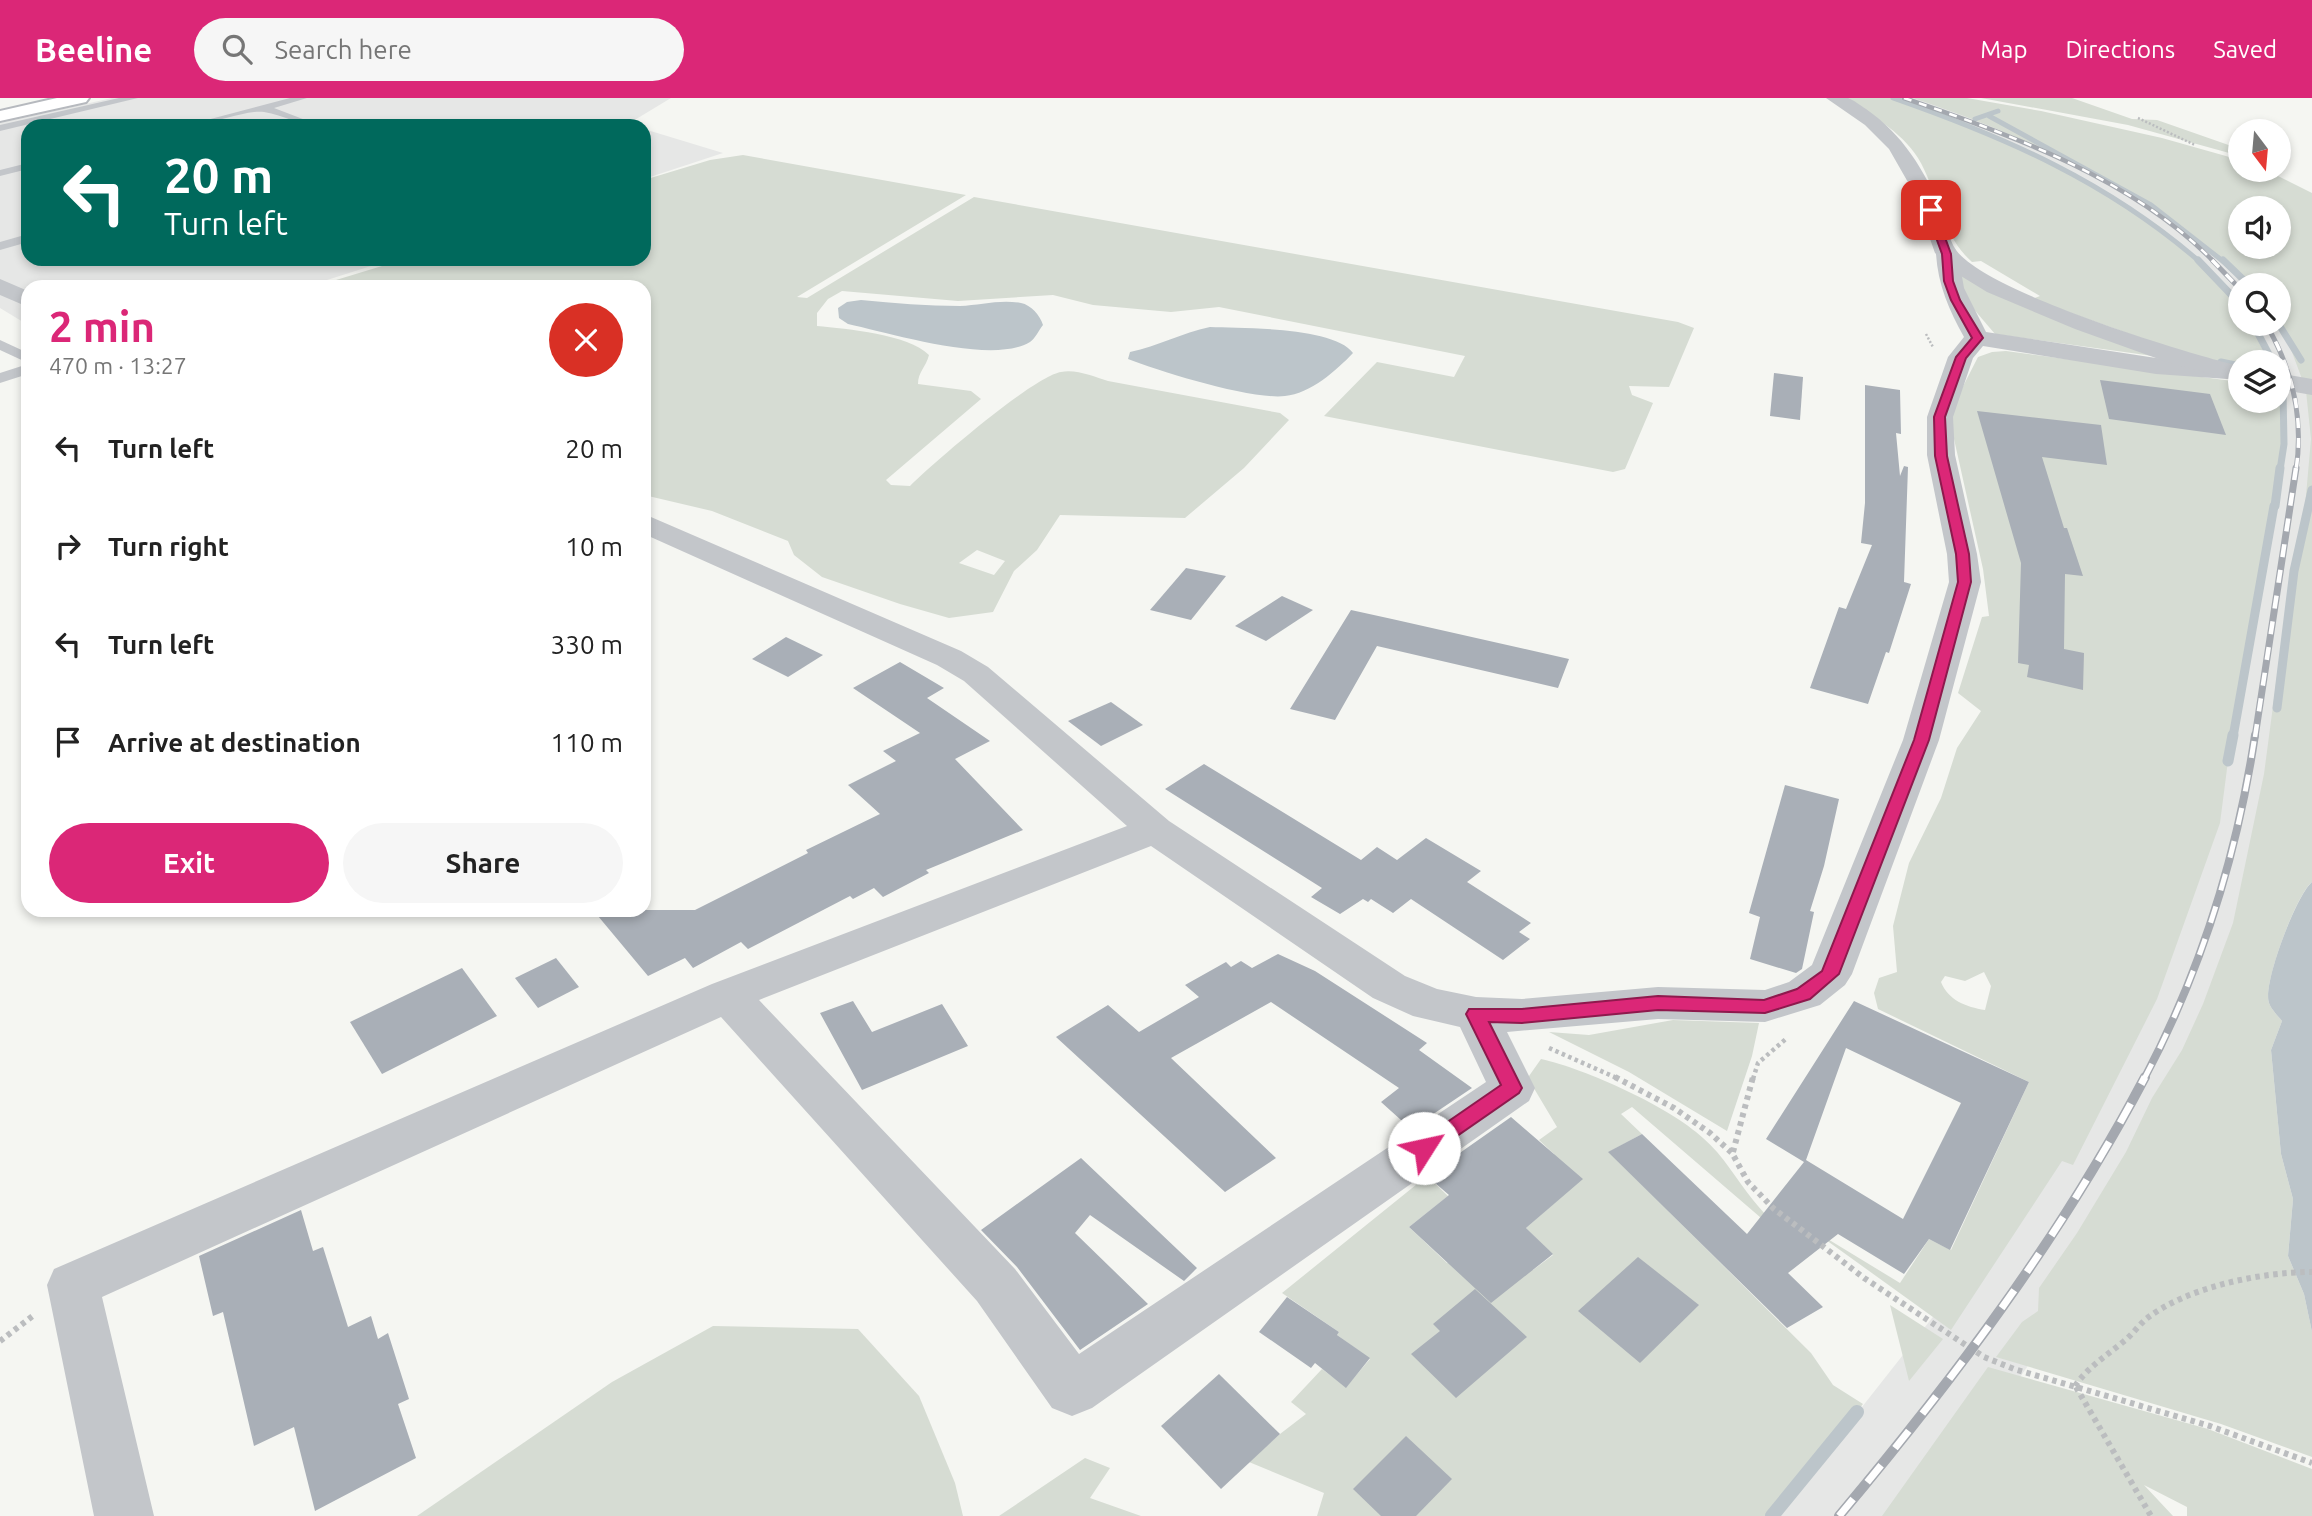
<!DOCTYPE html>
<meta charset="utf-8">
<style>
:root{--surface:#fff;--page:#f6f6f6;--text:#222;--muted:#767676;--accent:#db2777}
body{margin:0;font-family:Ubuntu,sans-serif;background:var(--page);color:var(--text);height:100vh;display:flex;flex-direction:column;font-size:26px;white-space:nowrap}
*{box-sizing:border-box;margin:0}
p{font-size:23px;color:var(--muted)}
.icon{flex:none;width:38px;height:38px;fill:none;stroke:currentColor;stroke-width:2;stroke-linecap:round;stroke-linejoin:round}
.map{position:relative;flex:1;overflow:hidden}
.sheet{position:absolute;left:21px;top:182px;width:630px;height:637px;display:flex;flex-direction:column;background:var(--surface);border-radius:21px;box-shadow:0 4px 10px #0003}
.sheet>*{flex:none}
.banner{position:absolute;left:21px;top:21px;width:630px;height:147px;border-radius:21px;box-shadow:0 4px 10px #0003;background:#00695c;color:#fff;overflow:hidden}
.needle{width:46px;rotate:164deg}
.buttons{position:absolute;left:2228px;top:21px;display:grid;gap:14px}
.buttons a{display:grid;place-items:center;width:63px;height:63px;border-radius:50%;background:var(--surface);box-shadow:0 4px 10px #0003;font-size:35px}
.pin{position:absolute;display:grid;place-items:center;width:60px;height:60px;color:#fff;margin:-30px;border-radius:14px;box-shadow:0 4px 10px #0006}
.me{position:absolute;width:77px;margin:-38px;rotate:55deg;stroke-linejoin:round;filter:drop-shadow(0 0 5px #0008)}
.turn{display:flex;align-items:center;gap:24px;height:147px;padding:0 28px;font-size:32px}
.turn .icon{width:91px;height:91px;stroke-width:2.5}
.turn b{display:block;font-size:49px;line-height:60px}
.round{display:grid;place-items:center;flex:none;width:74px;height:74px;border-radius:37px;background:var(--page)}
.head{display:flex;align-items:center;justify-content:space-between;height:119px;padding:0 28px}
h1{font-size:42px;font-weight:600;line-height:52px;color:var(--accent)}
.button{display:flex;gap:14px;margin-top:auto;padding:14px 28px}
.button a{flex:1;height:80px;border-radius:42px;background:var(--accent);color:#fff;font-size:28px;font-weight:600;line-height:80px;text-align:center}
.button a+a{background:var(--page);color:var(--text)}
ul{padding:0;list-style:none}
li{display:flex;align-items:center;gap:21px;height:98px;padding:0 28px}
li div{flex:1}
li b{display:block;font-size:26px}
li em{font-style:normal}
header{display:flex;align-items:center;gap:42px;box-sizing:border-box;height:98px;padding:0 35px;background:var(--accent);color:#fff}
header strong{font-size:33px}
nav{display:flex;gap:38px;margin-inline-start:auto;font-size:24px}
.search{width:490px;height:63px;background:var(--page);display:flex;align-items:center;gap:18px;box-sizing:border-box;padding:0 24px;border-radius:38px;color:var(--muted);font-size:26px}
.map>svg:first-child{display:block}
</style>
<header>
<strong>Beeline</strong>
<div class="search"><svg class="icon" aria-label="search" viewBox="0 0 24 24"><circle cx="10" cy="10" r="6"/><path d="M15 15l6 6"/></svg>Search here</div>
<nav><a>Map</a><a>Directions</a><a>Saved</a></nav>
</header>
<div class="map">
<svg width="2312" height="1418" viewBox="0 0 2312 1418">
<rect width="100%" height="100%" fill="#f5f6f2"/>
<g fill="#e6e7e6">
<path d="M112 0H671L628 26 634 28H28V161H393L305 189H28V227L0 210V25Z"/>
<path d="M1888 0H1920L1973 19 2115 83 2158 108 2256 187H2240V216Z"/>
<path d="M644 31 723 55 644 81Z"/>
<path d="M2279 213 2312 272V467L2262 796 2070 1207 2002 1305 1914 1418H1764L1862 1309 1984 1154 2278 303V264H2265L2246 226H2278Z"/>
</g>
<g fill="#d6dcd3" fill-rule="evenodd">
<path d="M1842 0H1892L2003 42 2091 85 2159 128 2218 179 2240 206V226H2253L2273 264H2240V270L2177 253 2032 201 2040 198 1981 163 1972 164C1942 138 1938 93 1918 60 1901 33 1869 15 1842 0Z"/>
<path d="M1913 0H1967L2041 13 2162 40 2240 62V72H2266L2312 95V281H2302L2286 238 2279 225 2278 187H2249C2233 169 2210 154 2191 140 2106 77 2013 33 1913 0ZM2240 110H2278V149H2240Z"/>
<path d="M1981 0H2072L2132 21 2157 22 2240 51V58L2128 27Z"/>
<path d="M743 57 966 97 797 199 807 200 974 99 1678 224 1694 230 1669 289 1629 288 1632 297 1653 305 1625 371 1613 374 1324 318 1377 264 1454 279 1465 258 1219 209 1171 214 1093 207 1053 197 958 203 842 193 828 201 817 215V228C847 231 908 236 929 257 926 269 918 274 918 286L971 293 981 301 886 382 891 387 910 388C932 366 1034 278 1061 274 1077 271 1094 279 1108 283L1280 315 1289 322 1244 370 1185 420 1060 417 1037 452 1014 473 993 514 949 520 900 506 822 479 794 457 788 443 712 413 644 397V189H313L405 161H644V82L710 62ZM977 452 1005 463 994 477 959 465Z"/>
<path d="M1962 175 2153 258 1995 236 1960 195Z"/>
<path d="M2006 253 2240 284V303H2278L2279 287 2283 290 2284 346 2257 512 2228 663 2220 725 2157 901 2073 1067 2062 1063 1951 1232 1808 1129 1900 1185 1929 1141 1951 1152 2029 984 1878 911 1874 895 1879 880 1897 874 1893 828 1909 765 1941 700 1957 650 1981 613 1958 595 1982 519 1989 518 1983 471 1950 323 1952 310 1978 259 1992 254ZM1984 874 1991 888 1985 912C1966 909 1948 902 1941 884L1945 878 1965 883Z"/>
<path d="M2306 293 2312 294V784C2297 795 2262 887 2269 905 2271 911 2278 918 2282 923L2271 952 2281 1056 2293 1101 2288 1158 2304 1196 2312 1234V1359L2221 1326 1996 1259 2022 1224 2038 1213 2039 1190 2077 1135 2126 1054 2152 1000 2182 952 2203 906 2233 825 2264 676 2291 472 2304 420 2311 341Z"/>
<path d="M1673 922 1759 925 1752 958 1727 1033 1629 974 1549 934 1589 937Z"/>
<path d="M1541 961C1586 971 1670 1009 1703 1040 1724 1058 1736 1081 1753 1102 1768 1121 1788 1138 1804 1157L1632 1009 1621 1016 1642 1036 1609 1054 1811 1255 1833 1287 1863 1306 1772 1418H1317L1324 1395 1249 1364 1280 1336 1306 1316 1291 1304 1322 1271 1346 1289 1370 1261 1337 1237 1339 1234 1282 1195 1427 1078 1448 1098 1409 1129 1447 1165 1508 1146 1533 1172 1553 1157 1526 1130 1568 1093 1538 1070 1554 1056 1539 1042 1557 1029 1529 982V978Z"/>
<path d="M1890 1207 1943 1241 1909 1283Z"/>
<path d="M713 1228 858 1231 919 1298 955 1385 963 1418H417L612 1284Z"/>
<path d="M1988 1269 2208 1331 2312 1371V1418H2187V1409L2144 1387 2173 1418H1882Z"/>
<path d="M1085 1360 1110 1370 1090 1400 1141 1418H999Z"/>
</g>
<g fill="#bcc5ca">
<path d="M861 202C894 205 927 208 960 208 980 207 1001 201 1021 205 1031 207 1040 217 1043 227 1039 232 1035 241 1030 244 993 267 890 235 848 226L839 220 838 210 847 204Z"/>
<path d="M1210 229C1242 230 1335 229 1353 255 1337 272 1310 296 1285 298 1252 302 1161 274 1128 261L1130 254C1158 248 1182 235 1210 229Z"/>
<path d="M2312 784V1234L2304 1196 2288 1158 2293 1101 2281 1056 2271 952 2282 923C2278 918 2271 911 2269 905 2262 886 2297 796 2312 784Z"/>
</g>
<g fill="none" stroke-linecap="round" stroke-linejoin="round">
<g stroke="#bcc5ca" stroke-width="5">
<path d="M1893 0C2007 40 2108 84 2200 164"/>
<path d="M1989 18 2151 107 2224 164"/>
<path d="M1975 21 1998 13"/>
</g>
<g stroke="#bcc5ca" stroke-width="7">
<path d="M2198 162 2240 206"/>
<path d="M2223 162 2249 187"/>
<path d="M2278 225 2301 262"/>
<path d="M2253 226 2273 264"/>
<path d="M2221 264 2240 268"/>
<path d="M2278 291 2283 293 2284 346 2280 372"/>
</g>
<g stroke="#bcc5ca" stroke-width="9">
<path d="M2275 408 2280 370"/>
<path d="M2277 610 2294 473 2312 392"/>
<path d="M2233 639 2274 408"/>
</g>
<path stroke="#bcc5ca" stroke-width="11" d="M2228 663 2233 637"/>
<path stroke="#bcc5ca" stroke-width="14" d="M1772 1418 1857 1314"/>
</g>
<g fill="#a9afb7" fill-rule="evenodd">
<path d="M1774 275 1803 279 1800 322 1770 318Z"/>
<path d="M2100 282 2210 296 2226 337 2109 321Z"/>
<path d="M1865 287 1900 292 1901 336 1896 335 1900 378 1904 368 1908 369 1904 484 1911 486 1889 555 1886 554 1868 606 1810 590 1839 509 1846 511 1872 447 1861 445 1865 405Z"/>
<path d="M1977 313 2101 327 2107 367 2042 359 2064 430H2067L2083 478 2065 476 2064 551 2084 555 2083 592 2027 579 2029 567 2018 565 2021 465Z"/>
<path d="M1186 470 1226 478 1191 522 1150 512Z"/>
<path d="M1282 498 1313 512 1266 543 1235 528Z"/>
<path d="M1351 512 1392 521 1569 561 1558 590 1377 548 1335 622 1290 611Z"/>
<path d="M786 539 823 557 788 579 752 561Z"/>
<path d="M900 564 944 590 927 600 990 643 955 661 1023 732 926 772 929 775 883 799 874 790 853 801 850 798 748 851 741 844 693 870 685 860 648 878 593 812H695L808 755 806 752 880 716 848 687 896 663 883 653 920 635 853 590Z"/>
<path d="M1111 604 1143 627 1101 648 1068 623Z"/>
<path d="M1204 666 1361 762 1377 749 1397 762 1426 740 1481 773 1467 784 1531 825 1519 834 1530 841 1503 862 1411 801 1393 815 1371 801 1368 804 1363 801 1340 816 1311 799 1322 790 1165 691Z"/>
<path d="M1785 687 1839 701 1824 768 1810 813 1814 814 1802 871 1796 875 1750 861 1760 819 1749 815Z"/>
<path d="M1278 856 1315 873 1427 945 1419 952 1472 990 1411 1031 1381 1004 1399 990 1271 904 1171 960 1276 1060 1225 1094 1056 939 1108 907 1139 934 1199 899 1185 887 1226 864 1231 869 1241 863 1252 870Z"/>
<path d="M556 860 579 889 538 910 515 880Z"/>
<path d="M462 870 497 918 382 976 350 924Z"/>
<path d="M853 903 872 934 942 906 968 948 862 992 820 915Z"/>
<path d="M1854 903 2029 984 1950 1152 1929 1141 1904 1176 1838 1136 1788 1175 1823 1209 1787 1230 1608 1054 1642 1036 1747 1136 1804 1064 1766 1041ZM1846 950 1961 1005 1903 1121 1806 1062Z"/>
<path d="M1511 1019 1583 1081 1526 1130 1553 1156 1491 1205 1409 1129 1449 1097 1427 1078Z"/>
<path d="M1081 1060 1197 1170 1184 1183 1090 1117 1075 1135 1148 1206 1080 1252 1017 1169 981 1132Z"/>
<path d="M301 1112 313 1153 323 1149 348 1229 371 1218 378 1241 388 1235 409 1301 398 1306 416 1360 315 1413 294 1329 254 1348 223 1214 213 1218 199 1158Z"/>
<path d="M1638 1159 1699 1207 1640 1265 1578 1213Z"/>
<path d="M1475 1191 1527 1239 1456 1300 1411 1256 1440 1233 1433 1226Z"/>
<path d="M1287 1199 1339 1234 1337 1237 1370 1260 1346 1290 1315 1265 1311 1270 1259 1234Z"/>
<path d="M1219 1276 1280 1336 1221 1391 1161 1328Z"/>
<path d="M1406 1338 1452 1381 1416 1418H1381L1353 1391Z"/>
</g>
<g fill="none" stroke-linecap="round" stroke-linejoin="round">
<defs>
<path id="primary" d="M57 0H89L86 4 0 23V13Z"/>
</defs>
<use href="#primary" stroke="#b6b9be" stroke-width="4"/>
<g stroke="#bbbdbf" stroke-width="2.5" stroke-dasharray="2 2" stroke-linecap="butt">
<path d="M2138 20 2195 47"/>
<path d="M1926 236 1933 249"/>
</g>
<g stroke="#bbbdbf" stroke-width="4.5" stroke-dasharray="3.5 3.5" stroke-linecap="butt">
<path d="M1549 950 1619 981"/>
<path d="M1753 981 1758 965 1787 940"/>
</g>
<g stroke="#bbbdbf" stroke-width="6" stroke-dasharray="4.5 4.5" stroke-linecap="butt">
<path d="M1615 979 1674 1010 1710 1035 1732 1055 1748 1084 1773 1110 1864 1180 1984 1259 2014 1271 2210 1328 2312 1365"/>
<path d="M1733 1054 1753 979"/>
<path d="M0 1243 34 1217"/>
<path d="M2075 1288C2088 1269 2106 1258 2123 1244 2132 1237 2138 1228 2146 1221 2187 1189 2261 1174 2312 1174"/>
<path d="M2076 1289 2151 1418"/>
</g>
<g fill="#c3c6ca" fill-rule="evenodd">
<path d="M119 0H138L0 33V27Z"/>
<path d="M290 0H307L274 10 321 28C300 28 284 17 264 14 248 11 207 28 184 28Z"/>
<path d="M28 65V71L0 78V72Z"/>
<path d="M28 136V144L0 152V144Z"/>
<path d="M0 242 28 255V265L0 252Z"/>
<path d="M28 266V276L0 285V275Z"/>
</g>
<g fill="#c3c6ca" fill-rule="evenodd">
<path d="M1947 149 1955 151 1958 156 1964 190 1986 234 2156 260 2227 265 2236 268 2240 273 2236 278 2227 281 2156 276 1983 248 1973 260 1953 319 1955 357 1977 456 1981 484 1939 642 1852 876 1845 887 1820 907 1765 924 1658 921 1507 934 1535 990 1529 1003 1092 1310 1072 1318 1052 1310 977 1203 721 919 102 1199 154 1418H94L47 1187 54 1171 712 886 1127 728 964 583 937 567 644 436V416L961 553 988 569 1169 723 1405 878 1437 891 1476 899 1522 901 1658 889 1765 892 1789 884 1812 867 1903 642 1949 484 1947 456 1927 357V319L1948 259 1964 239C1949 212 1938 187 1936 156L1939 151ZM1151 748 1373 900 1413 918 1460 929 1486 984 1079 1256 1015 1171 759 902Z"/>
<path d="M0 181 28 193V209L0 197Z"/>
</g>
<g fill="#c3c6ca" fill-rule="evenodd">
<path d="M1826 0C1833 0 1842 0 1848 0 1854 2 1861 8 1866 11 1903 37 1924 71 1941 112 1947 124 1948 141 1956 152 1986 194 2185 255 2240 268V284L2167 264 2075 231 1987 194 1956 175 1935 155 1913 93 1889 51 1865 27Z"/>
<path d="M2278 275 2312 281V297L2278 291Z"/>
</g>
<use href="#primary" fill="#fff" fill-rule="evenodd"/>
<defs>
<path id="rail-far4" d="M1904 0C2010 36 2135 82 2214 164"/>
<g id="rail-far3">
<path d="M2212 162 2240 191"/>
<path d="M2266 226C2293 272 2304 319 2296 372"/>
</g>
<path id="rail-far2" d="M2255 639 2296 370"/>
<path id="rail-far1" d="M2144 981C2201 873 2237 758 2255 637"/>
<path id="rail" d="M1839 1418C1955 1280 2061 1139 2145 979"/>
</defs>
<use href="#rail-far4" stroke="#a4a8af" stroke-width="4.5"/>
<use href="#rail-far3" stroke="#a4a8af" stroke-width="5"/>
<use href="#rail-far2" stroke="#a4a8af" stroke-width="7"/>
<use href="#rail-far1" stroke="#a4a8af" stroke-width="8"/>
<use href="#rail" stroke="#a4a8af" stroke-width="10"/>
<use href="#rail-far4" stroke="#fff" stroke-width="2.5" stroke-dasharray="8" stroke-linecap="butt"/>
<use href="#rail-far3" stroke="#fff" stroke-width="3.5" stroke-dasharray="10" stroke-linecap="butt"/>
<use href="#rail-far2" stroke="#fff" stroke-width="4.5" stroke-dasharray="13" stroke-linecap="butt"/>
<use href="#rail-far1" stroke="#fff" stroke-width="5" stroke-dasharray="17" stroke-linecap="butt"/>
<use href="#rail" stroke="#fff" stroke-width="7" stroke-dasharray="22" stroke-linecap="butt"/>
</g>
<path fill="#db2777" stroke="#8e194d" stroke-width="2" d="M1931 109 1935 112 1951 156 1953 183 1960 202 1983 240 1966 260 1945 319 1947 358 1969 456 1971 484 1929 642 1839 876 1810 901 1765 915 1658 912 1522 925 1489 924 1522 990 1519 995 1431 1056 1424 1059 1417 1056 1414 1050 1417 1045 1501 987 1466 916 1469 911H1522L1658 898 1764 902 1797 891 1822 873 1914 642 1958 484 1956 456 1935 358 1934 319 1956 259 1972 240 1951 202 1944 183 1942 156 1926 112Z"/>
</svg>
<div class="buttons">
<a><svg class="needle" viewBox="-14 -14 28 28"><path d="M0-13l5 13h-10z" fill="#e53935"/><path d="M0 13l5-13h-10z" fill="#767676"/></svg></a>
<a><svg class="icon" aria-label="sound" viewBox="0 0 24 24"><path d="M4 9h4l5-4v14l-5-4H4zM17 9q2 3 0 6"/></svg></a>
<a><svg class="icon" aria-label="search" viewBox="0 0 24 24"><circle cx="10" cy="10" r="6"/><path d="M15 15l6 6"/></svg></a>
<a><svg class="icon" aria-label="layers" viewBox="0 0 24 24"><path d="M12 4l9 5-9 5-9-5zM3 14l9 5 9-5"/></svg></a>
</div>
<div class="pin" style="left:1931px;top:112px;background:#d93025"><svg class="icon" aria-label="arrive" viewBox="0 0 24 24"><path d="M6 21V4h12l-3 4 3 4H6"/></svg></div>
<svg class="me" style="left:1424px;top:1050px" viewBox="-20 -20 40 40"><circle r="19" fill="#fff"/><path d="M0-13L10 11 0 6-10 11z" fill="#db2777"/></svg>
<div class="banner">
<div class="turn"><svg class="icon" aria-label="left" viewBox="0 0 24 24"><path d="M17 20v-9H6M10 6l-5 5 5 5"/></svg><div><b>20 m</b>Turn left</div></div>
</div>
<section class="sheet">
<div class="head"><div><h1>2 min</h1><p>470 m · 13:27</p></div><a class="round" style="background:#d93025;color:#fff"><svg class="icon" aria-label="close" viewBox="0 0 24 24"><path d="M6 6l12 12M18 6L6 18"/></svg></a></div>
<ul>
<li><svg class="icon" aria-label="left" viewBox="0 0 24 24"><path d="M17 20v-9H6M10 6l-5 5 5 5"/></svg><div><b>Turn left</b></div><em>20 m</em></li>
<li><svg class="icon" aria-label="right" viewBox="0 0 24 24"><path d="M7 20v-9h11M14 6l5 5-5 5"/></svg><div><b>Turn right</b></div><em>10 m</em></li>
<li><svg class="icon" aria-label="left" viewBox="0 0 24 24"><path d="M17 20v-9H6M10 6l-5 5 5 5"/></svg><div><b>Turn left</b></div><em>330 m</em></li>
<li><svg class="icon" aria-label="arrive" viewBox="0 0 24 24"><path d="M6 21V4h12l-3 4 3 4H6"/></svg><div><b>Arrive at destination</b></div><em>110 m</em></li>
</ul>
<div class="button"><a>Exit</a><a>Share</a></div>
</section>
</div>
